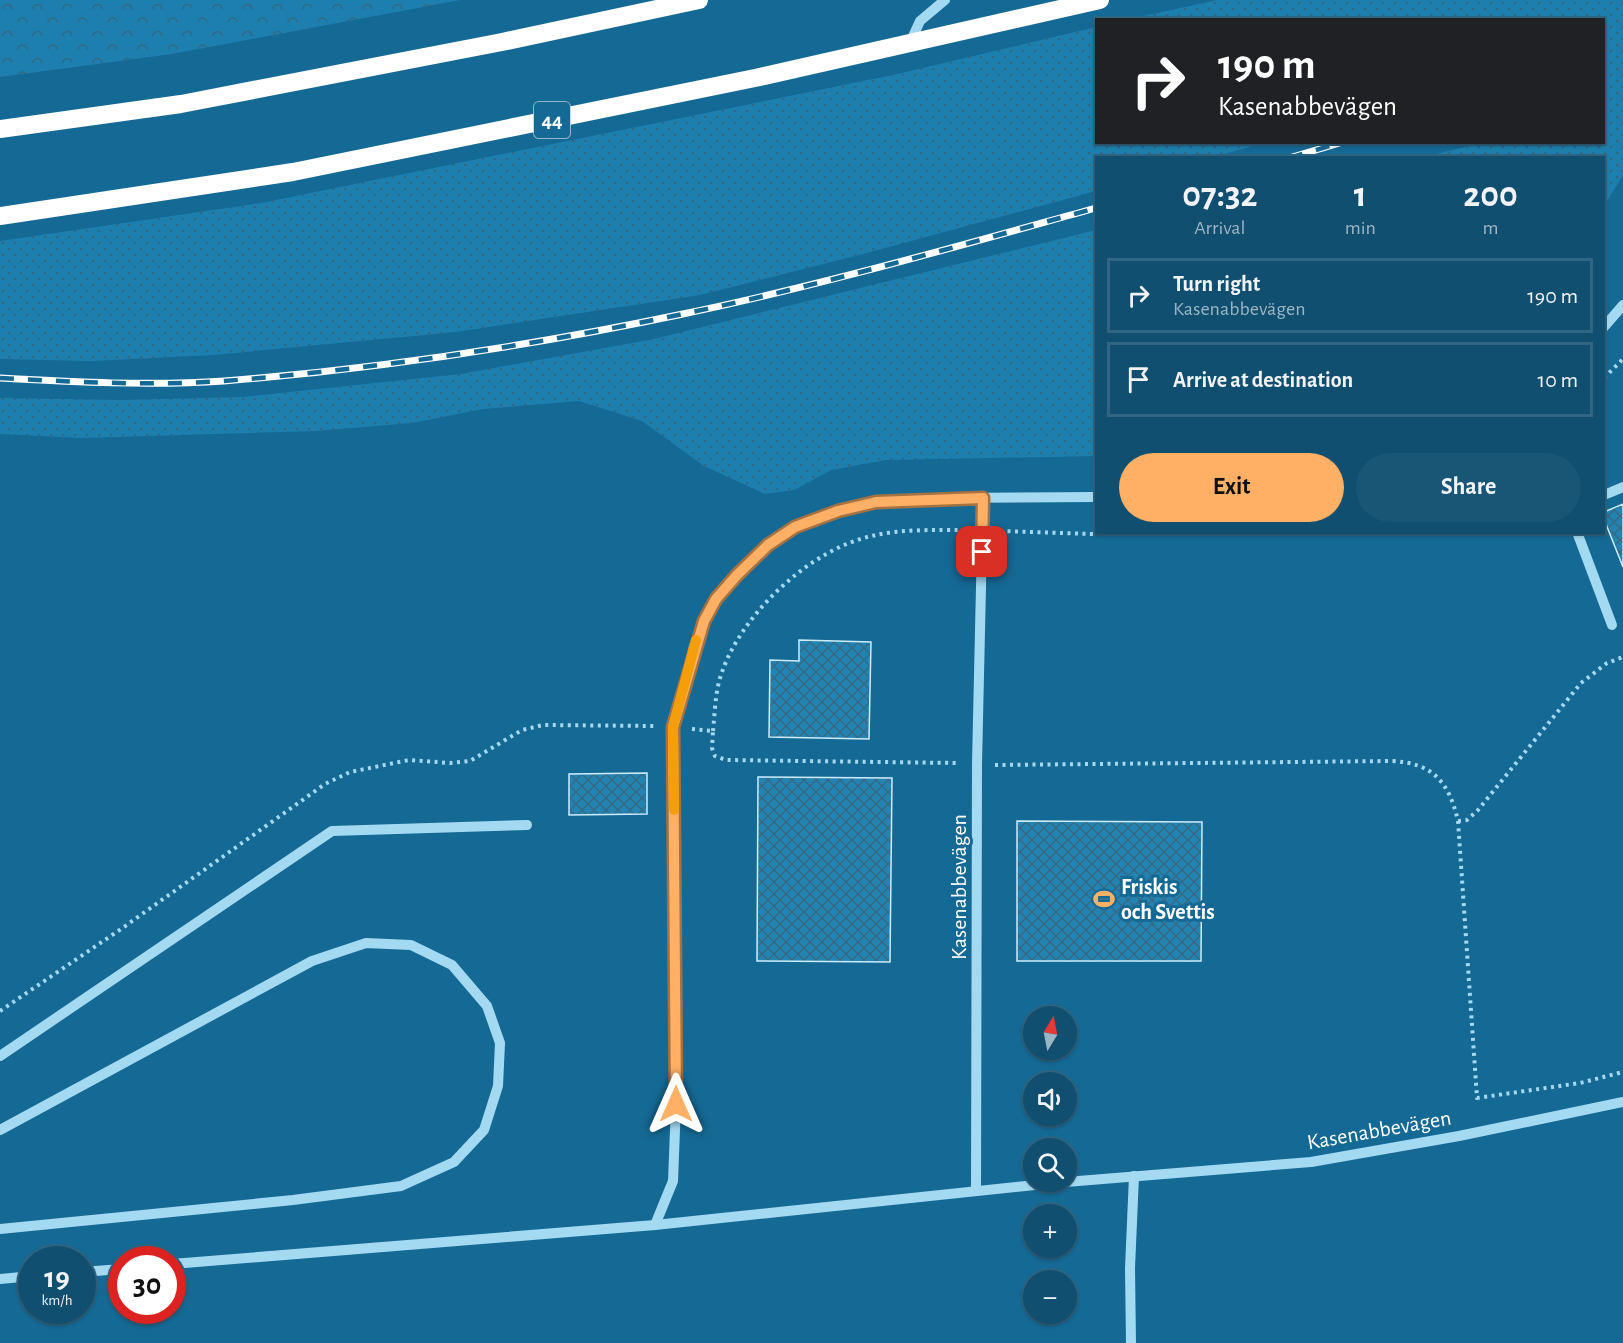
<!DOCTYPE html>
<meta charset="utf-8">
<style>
:root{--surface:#104f70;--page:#195675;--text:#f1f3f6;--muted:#9cb5c3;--line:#306683;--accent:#ffb065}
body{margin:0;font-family:"Alegreya Sans",sans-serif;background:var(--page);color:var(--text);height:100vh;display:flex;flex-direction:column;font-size:22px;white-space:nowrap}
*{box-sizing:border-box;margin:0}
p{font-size:20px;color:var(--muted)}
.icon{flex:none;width:33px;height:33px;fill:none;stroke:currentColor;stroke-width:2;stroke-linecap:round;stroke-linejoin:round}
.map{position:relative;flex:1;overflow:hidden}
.details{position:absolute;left:1095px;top:156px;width:510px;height:378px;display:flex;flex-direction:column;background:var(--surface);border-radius:0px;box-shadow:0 2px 4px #0004,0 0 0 2px var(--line)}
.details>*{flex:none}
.hud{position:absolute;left:1095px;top:18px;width:510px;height:126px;border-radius:0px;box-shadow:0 2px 4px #0004,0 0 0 2px var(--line);background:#202124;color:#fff;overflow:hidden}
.needle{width:39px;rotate:10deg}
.controls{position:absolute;left:1023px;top:1006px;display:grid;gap:12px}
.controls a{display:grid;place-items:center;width:54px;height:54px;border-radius:50%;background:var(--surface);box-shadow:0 2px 4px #0004,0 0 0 2px var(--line);font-size:30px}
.speed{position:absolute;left:18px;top:1246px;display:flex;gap:12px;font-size:30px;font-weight:700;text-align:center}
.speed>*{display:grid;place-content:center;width:78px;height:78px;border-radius:50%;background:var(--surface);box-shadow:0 2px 4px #0004,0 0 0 2px var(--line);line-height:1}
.speed small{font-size:15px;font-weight:400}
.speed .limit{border:9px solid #d22;background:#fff;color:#111}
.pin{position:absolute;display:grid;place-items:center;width:51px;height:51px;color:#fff;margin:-26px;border-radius:12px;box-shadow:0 3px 9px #0006}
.me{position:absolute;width:66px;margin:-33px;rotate:0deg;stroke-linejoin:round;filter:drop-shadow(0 0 4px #0008)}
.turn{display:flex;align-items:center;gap:21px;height:126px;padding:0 24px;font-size:27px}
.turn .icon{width:78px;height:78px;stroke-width:2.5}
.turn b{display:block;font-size:42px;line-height:51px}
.eta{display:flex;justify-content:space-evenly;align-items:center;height:102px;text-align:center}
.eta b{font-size:36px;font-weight:700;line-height:42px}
.primary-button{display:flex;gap:12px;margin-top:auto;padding:12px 24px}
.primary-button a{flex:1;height:69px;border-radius:36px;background:var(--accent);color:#111;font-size:24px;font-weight:700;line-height:69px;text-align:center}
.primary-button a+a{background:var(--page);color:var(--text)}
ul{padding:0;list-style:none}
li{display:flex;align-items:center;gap:18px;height:75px;margin:0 12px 9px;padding:0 12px;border:3px solid var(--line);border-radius:0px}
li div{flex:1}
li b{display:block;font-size:22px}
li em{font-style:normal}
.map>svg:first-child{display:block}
</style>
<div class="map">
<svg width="1623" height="1343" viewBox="0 0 1623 1343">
<defs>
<pattern id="grass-dots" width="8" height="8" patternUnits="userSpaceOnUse" patternTransform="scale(1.5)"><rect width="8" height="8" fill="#1d7fae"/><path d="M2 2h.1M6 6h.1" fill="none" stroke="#326882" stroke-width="1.8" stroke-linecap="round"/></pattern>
<pattern id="forest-crowns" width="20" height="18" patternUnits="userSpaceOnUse" patternTransform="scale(1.5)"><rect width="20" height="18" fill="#1d7fae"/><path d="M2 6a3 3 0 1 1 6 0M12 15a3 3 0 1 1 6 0" fill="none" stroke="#326882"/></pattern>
<pattern id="building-cross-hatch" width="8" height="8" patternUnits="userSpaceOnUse" patternTransform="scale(1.5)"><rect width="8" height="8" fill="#2383b3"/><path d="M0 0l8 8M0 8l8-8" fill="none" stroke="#356a85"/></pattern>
</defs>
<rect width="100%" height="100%" fill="#156995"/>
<g fill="url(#grass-dots)">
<path d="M1217 0H1623V175L1604 206V158L1424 157 1482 143 1604 142V20L1130 19Z"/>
<path d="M1096 27V142L1264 143 1214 157 1096 158V191L863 254 700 295 456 332 213 355 92 361 0 359V241L261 203 893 75Z"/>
<path d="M1096 230V456L886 460 831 470 794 490 765 494 704 466 642 421 579 401 483 409 412 423 316 431 81 438 0 434V398L122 400 243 397 461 374 654 339Z"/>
</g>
<path fill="url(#forest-crowns)" d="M0 0H460L172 54 0 77Z"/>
<g fill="url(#building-cross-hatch)" stroke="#ccedfc" stroke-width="1.5">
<path d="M1623 504V567L1604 519V512Z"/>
<path d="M799 640 871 642 869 739 769 737 770 660 799 661Z"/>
<path d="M647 773V814L569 815V774Z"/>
<path d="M758 777 892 778 890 962 757 961Z"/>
<path d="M1017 821 1202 822 1201 961H1017Z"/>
</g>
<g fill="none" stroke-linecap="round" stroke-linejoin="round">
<g stroke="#a4d9f2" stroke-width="4" stroke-dasharray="3 4.5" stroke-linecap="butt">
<path d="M1604 378 1623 359"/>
<path d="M1000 531 1093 534 1225 532"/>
<path d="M692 729 713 731 712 748 715 756 726 760 958 763"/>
<path d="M713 731C715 712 715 691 722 672 742 614 810 549 872 536 900 529 934 530 963 530"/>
<path d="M995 765 1392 761C1433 763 1449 782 1458 821L1477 1098 1580 1083 1623 1072"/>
<path d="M1458 821 1467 820 1478 810 1581 683 1607 663 1623 657"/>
<path d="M0 1011 121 929 325 784 350 772 409 760 450 763 470 761 522 730 543 725 655 726"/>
</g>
<g stroke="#a4d9f2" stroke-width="10">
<path d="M910 43 920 21 945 0"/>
<path d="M1604 327 1623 305"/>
<path d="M1604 495 1623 487"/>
<path d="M1577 532 1612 625"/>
<path d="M0 1056 332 831 527 825"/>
<path d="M0 1130 312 961 366 943 411 945 452 965 487 1006 500 1043 498 1086 484 1130 454 1162 401 1186 293 1200 0 1229"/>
<path d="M1066 1182 1311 1162 1459 1136 1623 1102"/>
<path d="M976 1189 977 764 983 498"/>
<path d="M655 1225 673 1181 676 1104 673 727 694 646 716 599 737 575 768 545 795 527 838 511 876 502 942 498 1096 497"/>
<path d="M172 1264 655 1225 1063 1182"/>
<path d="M82 1272 122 1269"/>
<path d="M0 1279 32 1276"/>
<path d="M1131 1343 1130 1268 1134 1176"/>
</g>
<g stroke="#fff" stroke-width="18">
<path d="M0 129 181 104 502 42 699 0"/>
<path d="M0 216 293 172 755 78 1100 0"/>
</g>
<defs>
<g id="rail">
<path d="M1289 158 1343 142"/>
<path d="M0 378C74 382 150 386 224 381 376 369 529 346 678 315 819 286 958 246 1096 208"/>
</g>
</defs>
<use href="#rail" stroke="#fff" stroke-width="7"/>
<use href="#rail" stroke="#156995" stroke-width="4.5" stroke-dasharray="14" stroke-linecap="butt"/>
</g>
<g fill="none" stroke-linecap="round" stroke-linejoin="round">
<defs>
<path id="route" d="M676 1104 673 727 704 621 716 599 737 575 768 545 795 527 838 511 876 502 983 498 982 552"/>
</defs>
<use href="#route" stroke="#a67242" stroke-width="15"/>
<use href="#route" stroke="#ffb065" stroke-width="10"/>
<path stroke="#f59e0b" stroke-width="10" d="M674 810 673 727 696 640"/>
</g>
<defs>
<symbol id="stadium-bare" viewBox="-9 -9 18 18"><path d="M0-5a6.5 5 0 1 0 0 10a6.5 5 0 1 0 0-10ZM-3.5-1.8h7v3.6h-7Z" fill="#ffb065" stroke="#156995" stroke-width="2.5" paint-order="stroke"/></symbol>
</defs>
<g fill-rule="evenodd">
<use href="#stadium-bare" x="1089" y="884" width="30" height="30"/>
</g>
<g text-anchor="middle" stroke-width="6" stroke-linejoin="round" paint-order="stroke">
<rect fill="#156995" stroke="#b9d2df" stroke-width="1.5" x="534" y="102" width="36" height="36" rx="4.5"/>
<g font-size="21" font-weight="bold" fill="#fff">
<text x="552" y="127">44</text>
</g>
<g font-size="22" font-weight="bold" fill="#fff" stroke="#156995" text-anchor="start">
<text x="1121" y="894">Friskis<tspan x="1121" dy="25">och Svettis</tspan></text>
</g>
<g font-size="22" fill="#fff" stroke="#156995">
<text transform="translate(958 887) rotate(-90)" y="8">Kasenabbevägen</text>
<text transform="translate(1379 1129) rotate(-10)" y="8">Kasenabbevägen</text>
</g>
</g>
</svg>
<div class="controls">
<a><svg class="needle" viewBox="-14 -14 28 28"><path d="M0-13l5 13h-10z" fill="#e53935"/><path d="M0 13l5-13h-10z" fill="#9cb5c3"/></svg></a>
<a><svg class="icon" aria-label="sound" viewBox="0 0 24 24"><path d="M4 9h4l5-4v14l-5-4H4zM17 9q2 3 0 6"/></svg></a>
<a><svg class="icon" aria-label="search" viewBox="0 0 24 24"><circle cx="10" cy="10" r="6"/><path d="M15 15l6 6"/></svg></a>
<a>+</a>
<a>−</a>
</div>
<div class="speed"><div>19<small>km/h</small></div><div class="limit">30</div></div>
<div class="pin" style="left:982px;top:552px;background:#d93025"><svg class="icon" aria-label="arrive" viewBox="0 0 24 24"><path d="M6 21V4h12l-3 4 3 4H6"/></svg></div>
<svg class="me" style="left:676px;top:1104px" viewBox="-20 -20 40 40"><path d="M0-17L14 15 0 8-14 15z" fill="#ffb065" stroke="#fff" stroke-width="4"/></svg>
<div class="hud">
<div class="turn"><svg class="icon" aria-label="right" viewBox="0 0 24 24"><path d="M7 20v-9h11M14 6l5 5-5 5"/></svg><div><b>190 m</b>Kasenabbevägen</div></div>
</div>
<section class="details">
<div class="eta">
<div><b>07:32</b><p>Arrival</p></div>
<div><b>1</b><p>min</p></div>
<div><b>200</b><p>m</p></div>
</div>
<ul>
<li><svg class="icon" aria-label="right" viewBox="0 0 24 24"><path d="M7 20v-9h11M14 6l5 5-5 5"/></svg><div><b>Turn right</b><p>Kasenabbevägen</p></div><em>190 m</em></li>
<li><svg class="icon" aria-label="arrive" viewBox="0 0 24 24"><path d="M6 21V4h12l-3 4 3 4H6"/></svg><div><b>Arrive at destination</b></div><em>10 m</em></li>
</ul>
<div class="primary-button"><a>Exit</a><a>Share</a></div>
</section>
</div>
